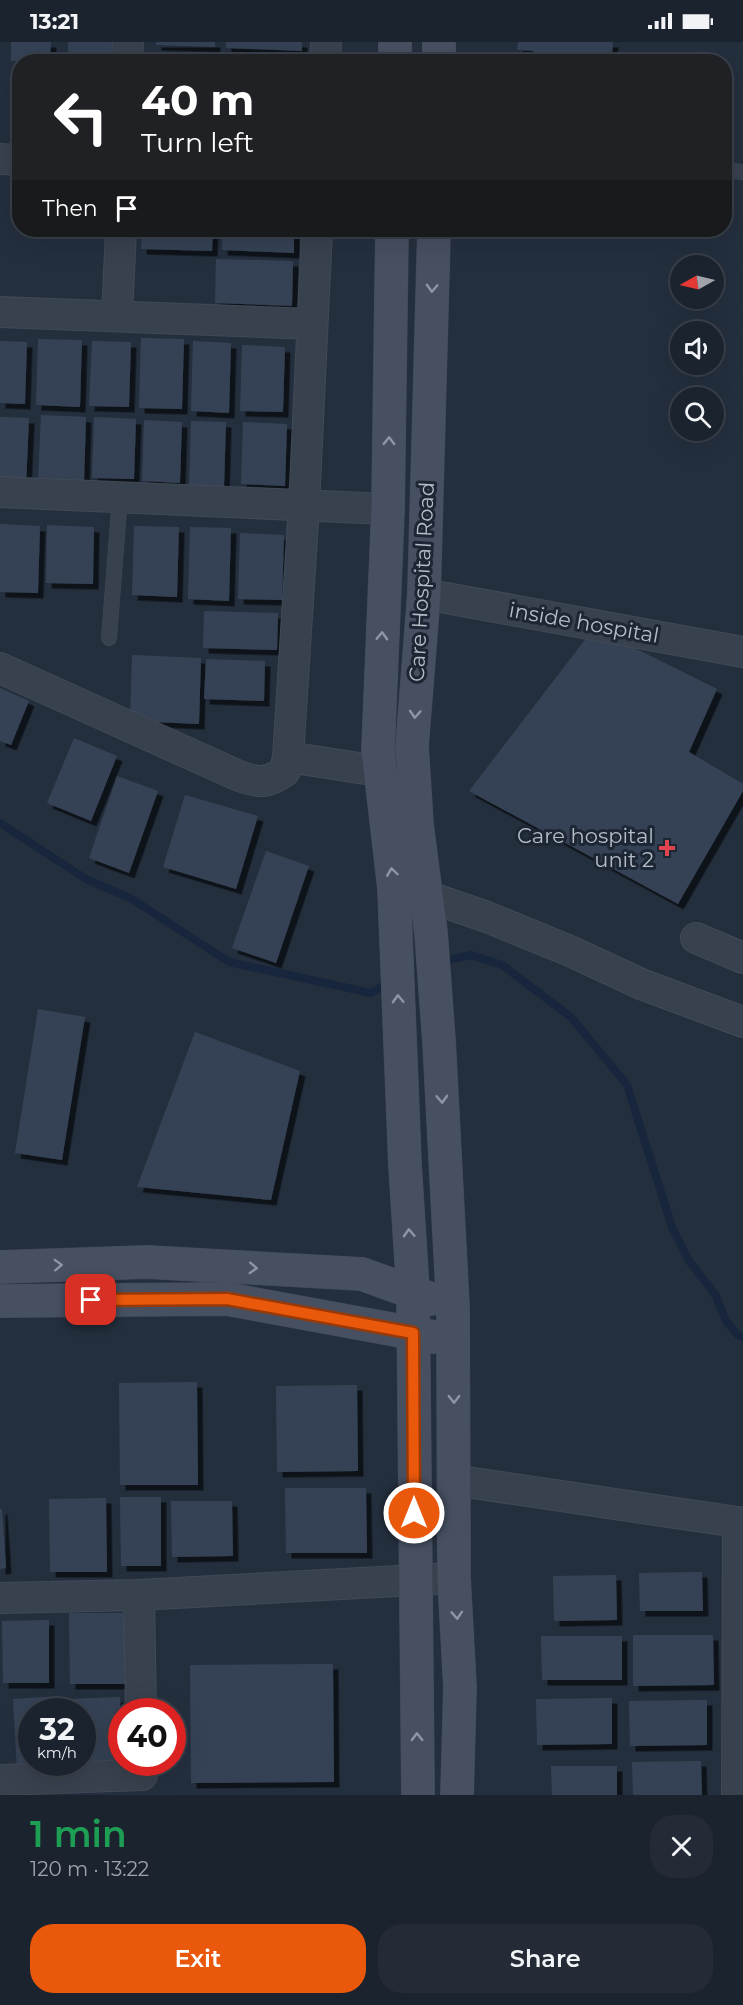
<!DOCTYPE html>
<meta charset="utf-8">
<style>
:root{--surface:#1b232e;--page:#242b36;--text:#f1f3f6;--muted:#a0a4aa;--line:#39404a;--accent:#ea580c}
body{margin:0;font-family:Montserrat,sans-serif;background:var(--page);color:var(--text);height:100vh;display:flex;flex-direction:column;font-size:22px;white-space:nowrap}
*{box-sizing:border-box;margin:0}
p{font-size:20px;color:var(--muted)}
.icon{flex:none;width:33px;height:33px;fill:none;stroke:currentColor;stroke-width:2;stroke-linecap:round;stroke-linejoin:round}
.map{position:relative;height:1753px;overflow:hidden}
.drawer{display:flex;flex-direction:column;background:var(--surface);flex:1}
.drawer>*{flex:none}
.guide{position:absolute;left:12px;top:12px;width:720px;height:183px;border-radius:24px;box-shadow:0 6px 24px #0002,0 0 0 2px var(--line);background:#202124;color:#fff;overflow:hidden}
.needle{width:39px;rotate:262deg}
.fabs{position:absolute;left:670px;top:213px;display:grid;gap:12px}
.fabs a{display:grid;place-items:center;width:54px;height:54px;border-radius:50%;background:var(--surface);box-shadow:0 6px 24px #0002,0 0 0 2px var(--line);font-size:30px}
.speed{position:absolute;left:18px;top:1656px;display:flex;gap:12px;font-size:30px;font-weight:700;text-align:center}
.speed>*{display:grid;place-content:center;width:78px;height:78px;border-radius:50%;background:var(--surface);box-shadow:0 6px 24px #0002,0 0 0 2px var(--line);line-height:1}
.speed small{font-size:15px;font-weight:400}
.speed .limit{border:9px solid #d22;background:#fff;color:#111}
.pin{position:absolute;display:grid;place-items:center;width:51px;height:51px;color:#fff;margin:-26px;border-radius:12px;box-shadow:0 3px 9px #0006}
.me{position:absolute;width:66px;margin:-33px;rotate:0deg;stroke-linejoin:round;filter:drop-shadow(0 0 4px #0008)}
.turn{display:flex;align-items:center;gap:21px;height:126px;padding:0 30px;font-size:27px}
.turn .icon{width:78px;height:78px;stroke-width:2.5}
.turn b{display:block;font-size:42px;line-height:51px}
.then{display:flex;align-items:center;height:57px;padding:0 30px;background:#0003;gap:12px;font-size:22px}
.round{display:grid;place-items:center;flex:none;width:63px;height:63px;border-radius:24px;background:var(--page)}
.summary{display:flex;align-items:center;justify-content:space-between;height:102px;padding:0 30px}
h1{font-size:36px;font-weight:600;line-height:45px;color:#1e9e55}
.action{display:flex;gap:12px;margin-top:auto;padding:12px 30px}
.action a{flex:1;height:69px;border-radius:24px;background:var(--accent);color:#fff;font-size:24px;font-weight:600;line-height:69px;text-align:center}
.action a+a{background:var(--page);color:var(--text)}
.status{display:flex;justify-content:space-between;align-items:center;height:42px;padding:0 30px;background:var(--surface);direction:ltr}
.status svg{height:16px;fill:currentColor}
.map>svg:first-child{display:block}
</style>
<div class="status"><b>13:21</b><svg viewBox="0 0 49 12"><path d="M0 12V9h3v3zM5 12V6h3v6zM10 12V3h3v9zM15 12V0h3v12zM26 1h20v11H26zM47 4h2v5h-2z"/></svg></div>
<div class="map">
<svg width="743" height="1753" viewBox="0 0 743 1753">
<defs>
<filter id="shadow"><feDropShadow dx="5.5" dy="5.5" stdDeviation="0" flood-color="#0009"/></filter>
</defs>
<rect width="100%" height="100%" fill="#242f3e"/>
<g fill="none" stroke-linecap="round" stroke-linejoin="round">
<g stroke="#17263c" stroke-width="8">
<path d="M0 781 86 837 132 857 229 920 371 951 389 941"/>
<path d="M440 920 471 913 502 923 571 975 627 1043 672 1185 689 1219 715 1252 726 1279 738 1293 743 1295"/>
</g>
</g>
<g fill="#364354" filter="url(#shadow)">
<path d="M11 0H51L50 20 11 19Z"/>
<path d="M68 0H116L115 20H68Z"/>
<path d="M156 0H215V5L156 3Z"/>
<path d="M226 0H302V9L226 6Z"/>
<path d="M518 0H613L612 12 602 11V20H532L533 9 517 8Z"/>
<path d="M155 15 215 16V20H155Z"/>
<path d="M12 34H20V96L10 95Z"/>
<path d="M142 188H213L212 209 141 207Z"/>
<path d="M223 188H294V211L222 208Z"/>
<path d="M216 217 293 219 292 264 215 261Z"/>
<path d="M141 296 184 297 182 367 139 366Z"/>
<path d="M38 297 82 298 80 365 36 363Z"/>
<path d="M0 299 27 300 25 362 0 361Z"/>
<path d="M92 299 131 300 129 365 89 364Z"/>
<path d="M193 299 231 301 229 371 191 369Z"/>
<path d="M242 303 285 305 283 370 240 369Z"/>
<path d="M41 373 86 375 84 441 38 439Z"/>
<path d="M0 375 29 376 26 444 0 443Z"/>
<path d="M94 375 136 377 134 437 92 436Z"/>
<path d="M144 378 182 380 180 441 142 439Z"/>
<path d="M191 379 226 380 224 446 189 445Z"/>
<path d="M243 380 287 382 285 444 241 442Z"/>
<path d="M0 482 40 484 38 551 0 550Z"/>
<path d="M47 483 94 485 93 542 46 541Z"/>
<path d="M134 484 179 485 177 555 132 553Z"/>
<path d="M190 485 231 486 229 559 188 557Z"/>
<path d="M240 491 284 493 282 558 238 557Z"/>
<path d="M204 569 278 571 277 608 203 606Z"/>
<path d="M594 586 717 647 689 710 743 742V749L678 862 469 749Z"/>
<path d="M132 613 201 616 199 682 130 679Z"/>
<path d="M206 617 265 619 264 659 204 657Z"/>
<path d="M0 646 29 659 11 703 0 699Z"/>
<path d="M74 696 117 714 91 779 47 761Z"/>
<path d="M117 734 158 749 129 831 89 816Z"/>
<path d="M185 753 258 774 236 847 163 825Z"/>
<path d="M266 809 309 824 276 921 232 906Z"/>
<path d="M38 967 85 975 62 1118 15 1111Z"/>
<path d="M195 990 300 1029 271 1158 137 1145Z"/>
<path d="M197 1340 198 1443H120L119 1341Z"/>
<path d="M357 1343 358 1429 277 1430 276 1344Z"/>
<path d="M285 1446H366L367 1511H286Z"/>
<path d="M120 1455H161V1524H121Z"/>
<path d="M106 1456 107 1530H50L49 1457Z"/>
<path d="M171 1459H232L233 1514 172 1515Z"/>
<path d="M0 1467H2L6 1526 0 1527Z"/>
<path d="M702 1530 703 1569H640L639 1531Z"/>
<path d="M616 1533 617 1578 554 1579 553 1534Z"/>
<path d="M69 1571H125L126 1642H70Z"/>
<path d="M49 1578V1641H3L2 1579Z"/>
<path d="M633 1593H713L714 1643 633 1644Z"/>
<path d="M541 1594H622V1638H542Z"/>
<path d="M333 1622 334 1740 191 1741 190 1623Z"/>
<path d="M60 1654V1670H32V1720H63L64 1725 17 1728 13 1657Z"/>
<path d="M120 1655 122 1721 82 1722V1670H71V1657Z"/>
<path d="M612 1656V1702L537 1703 536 1657Z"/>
<path d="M707 1658V1703L630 1704 629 1659Z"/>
<path d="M701 1719 702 1753H633L632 1720Z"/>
<path d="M551 1724H617V1753H552Z"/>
</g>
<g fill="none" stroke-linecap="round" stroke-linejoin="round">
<defs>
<g id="lane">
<path d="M724 128 743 130"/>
<path d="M109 596 120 455"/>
</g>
<g id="street">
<path d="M127 20 128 0"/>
<path d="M325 20 326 0"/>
<path d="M0 117 20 118"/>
<path d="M0 270 312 282"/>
<path d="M117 274 121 188"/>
<path d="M0 450 388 467"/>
<path d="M424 552 743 610"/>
<path d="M0 626 239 734C259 741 267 742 285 729L288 715 304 464 317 188"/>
<path d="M288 715 404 733"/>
<path d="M426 854 487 875 570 909 641 942 743 980"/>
<path d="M696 896 743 916"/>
<path d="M453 1438 743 1481"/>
<path d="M139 1553 141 1670"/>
<path d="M0 1556 139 1553 454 1536"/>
<path d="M0 1738 142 1733"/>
<path d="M737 1753 738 1480"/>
</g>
<g id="secondary">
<path d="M395 20V0"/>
<path d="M439 20V0"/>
<path d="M392 188 388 467 378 708 394 846 405 1123 413 1249 418 1753"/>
<path d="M434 188 424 552 412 704 417 783 431 891 439 999 453 1266 454 1536 460 1646 457 1753"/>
<path d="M0 1225 147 1220 362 1232 431 1257"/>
<path d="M0 1259 227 1257 434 1295"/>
</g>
</defs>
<use href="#lane" stroke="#414a57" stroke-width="16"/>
<use href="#street" stroke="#414a57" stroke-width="32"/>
<use href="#secondary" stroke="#414a57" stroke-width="34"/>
<use href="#lane" stroke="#38414e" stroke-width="15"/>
<use href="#street" stroke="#38414e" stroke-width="30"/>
<use href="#secondary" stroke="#465061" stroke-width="33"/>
</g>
<defs><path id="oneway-chevron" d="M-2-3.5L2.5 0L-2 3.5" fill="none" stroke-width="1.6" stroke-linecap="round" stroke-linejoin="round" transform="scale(1.5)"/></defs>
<g stroke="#8e96a5">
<use href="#oneway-chevron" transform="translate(432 246) rotate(92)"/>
<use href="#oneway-chevron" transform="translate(389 399) rotate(-89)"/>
<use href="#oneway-chevron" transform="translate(382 594) rotate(-88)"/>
<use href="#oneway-chevron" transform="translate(415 672) rotate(94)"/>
<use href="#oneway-chevron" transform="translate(392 830) rotate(-98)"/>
<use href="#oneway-chevron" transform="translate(398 957) rotate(-92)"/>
<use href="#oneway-chevron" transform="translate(442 1057) rotate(87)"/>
<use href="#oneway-chevron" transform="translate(409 1191) rotate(-93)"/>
<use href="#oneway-chevron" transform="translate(58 1223) rotate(-2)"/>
<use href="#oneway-chevron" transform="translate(253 1226) rotate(3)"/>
<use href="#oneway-chevron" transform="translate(454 1357) rotate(90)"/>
<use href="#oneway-chevron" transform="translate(457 1573) rotate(86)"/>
<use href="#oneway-chevron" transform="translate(417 1695) rotate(-91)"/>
</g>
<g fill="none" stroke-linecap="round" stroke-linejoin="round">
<defs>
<path id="route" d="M91 1258 227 1257 413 1291 414 1471"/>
</defs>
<use href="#route" stroke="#983908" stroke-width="15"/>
<use href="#route" stroke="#ea580c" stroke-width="10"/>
</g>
<path fill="#e0444e" stroke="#1d2633" stroke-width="2" d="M664 797h6v6h6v6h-6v6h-6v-6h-6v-6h6z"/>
<g text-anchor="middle" stroke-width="6" stroke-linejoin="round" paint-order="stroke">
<g font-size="21" fill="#b4bcc9" stroke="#1d2633">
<text transform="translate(422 540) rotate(-87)" y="7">Care Hospital Road</text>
<text transform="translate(584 581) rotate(10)" y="7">inside hospital</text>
</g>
<g font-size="21" fill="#b4bcc9" stroke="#1d2633" text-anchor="end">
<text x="654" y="801">Care hospital<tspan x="654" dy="24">unit 2</tspan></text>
</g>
</g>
</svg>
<div class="fabs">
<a><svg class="needle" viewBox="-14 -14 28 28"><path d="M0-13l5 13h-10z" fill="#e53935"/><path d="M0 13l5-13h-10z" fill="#a0a4aa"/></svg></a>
<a><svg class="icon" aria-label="sound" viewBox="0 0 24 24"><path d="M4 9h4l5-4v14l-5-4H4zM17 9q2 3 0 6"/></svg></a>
<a><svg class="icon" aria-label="search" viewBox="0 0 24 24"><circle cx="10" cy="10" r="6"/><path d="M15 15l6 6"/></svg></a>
</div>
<div class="speed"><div>32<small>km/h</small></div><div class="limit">40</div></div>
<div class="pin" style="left:91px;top:1258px;background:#d93025"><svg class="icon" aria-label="arrive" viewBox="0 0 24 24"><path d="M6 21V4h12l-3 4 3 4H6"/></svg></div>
<svg class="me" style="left:414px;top:1471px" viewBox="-20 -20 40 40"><circle r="17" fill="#ea580c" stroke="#fff" stroke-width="3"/><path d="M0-11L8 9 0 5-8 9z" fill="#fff"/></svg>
<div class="guide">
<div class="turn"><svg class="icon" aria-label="left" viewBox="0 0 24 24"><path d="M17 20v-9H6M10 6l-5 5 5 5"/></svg><div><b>40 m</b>Turn left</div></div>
<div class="then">Then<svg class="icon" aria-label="arrive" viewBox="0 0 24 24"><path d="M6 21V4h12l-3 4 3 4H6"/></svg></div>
</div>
</div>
<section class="drawer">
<div class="summary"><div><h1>1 min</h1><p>120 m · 13:22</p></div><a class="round"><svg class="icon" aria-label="close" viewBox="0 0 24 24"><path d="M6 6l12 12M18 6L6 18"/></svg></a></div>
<div class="action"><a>Exit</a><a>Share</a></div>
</section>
